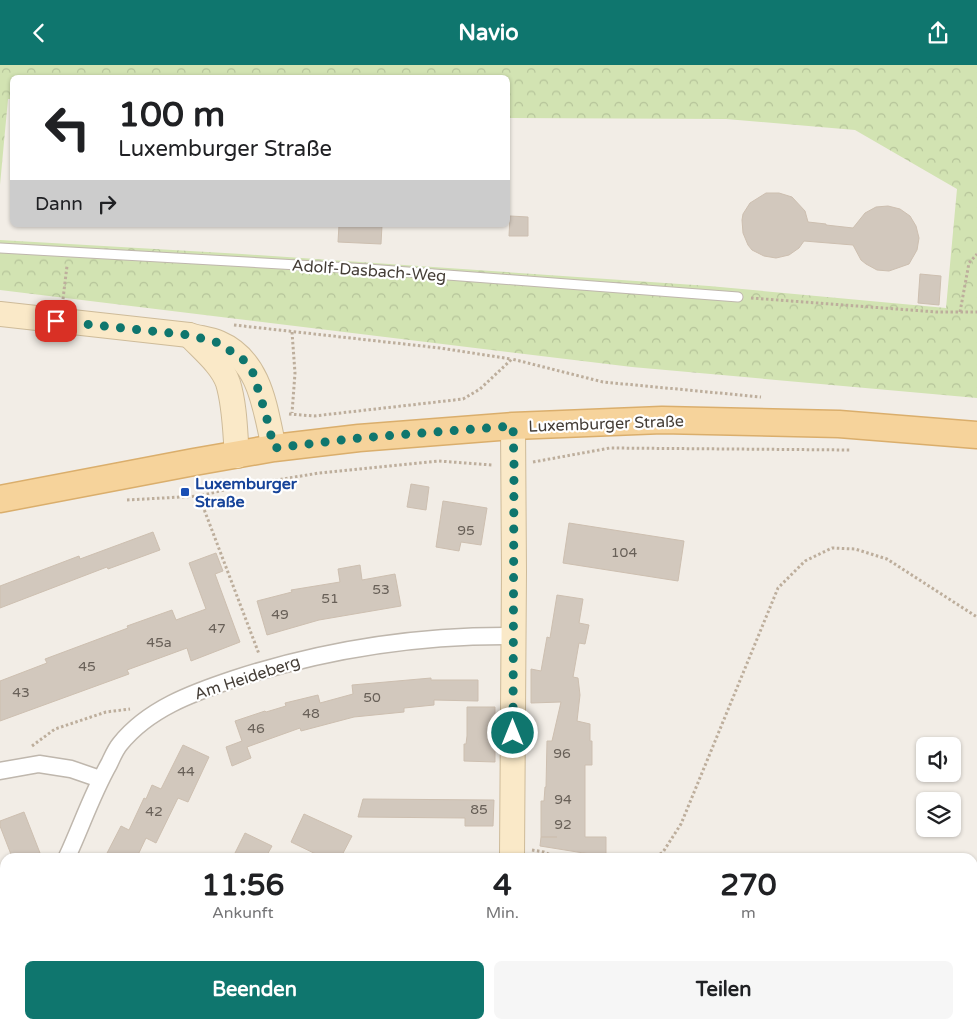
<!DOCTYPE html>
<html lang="de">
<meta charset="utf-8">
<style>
:root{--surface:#fff;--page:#f6f6f6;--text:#202124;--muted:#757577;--accent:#0f766e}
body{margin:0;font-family:"Varela Round",sans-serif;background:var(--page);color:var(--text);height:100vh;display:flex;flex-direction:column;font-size:19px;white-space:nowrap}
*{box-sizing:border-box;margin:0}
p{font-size:16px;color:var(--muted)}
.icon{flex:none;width:28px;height:28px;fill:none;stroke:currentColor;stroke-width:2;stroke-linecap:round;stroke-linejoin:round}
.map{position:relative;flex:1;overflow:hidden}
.side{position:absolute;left:0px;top:788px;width:978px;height:176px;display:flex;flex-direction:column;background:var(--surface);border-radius:15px 15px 0 0;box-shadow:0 1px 4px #0004}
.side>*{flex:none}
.banner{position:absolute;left:10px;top:10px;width:500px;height:152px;border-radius:8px;box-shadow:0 1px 4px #0004;background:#fff;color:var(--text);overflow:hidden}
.fabs{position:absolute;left:916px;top:672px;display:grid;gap:10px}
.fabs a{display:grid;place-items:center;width:45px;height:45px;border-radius:8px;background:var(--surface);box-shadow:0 1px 4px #0004;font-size:25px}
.pin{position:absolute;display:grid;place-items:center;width:42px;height:42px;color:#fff;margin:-21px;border-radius:10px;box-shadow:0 2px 8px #0006}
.me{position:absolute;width:55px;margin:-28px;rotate:0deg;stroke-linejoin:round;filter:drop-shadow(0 0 4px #0008)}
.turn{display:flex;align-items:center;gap:18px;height:105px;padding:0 25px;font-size:22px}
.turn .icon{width:65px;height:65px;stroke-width:2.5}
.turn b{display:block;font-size:35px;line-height:42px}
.then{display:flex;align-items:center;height:48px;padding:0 25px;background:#0003;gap:10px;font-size:19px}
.eta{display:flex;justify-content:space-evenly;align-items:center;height:85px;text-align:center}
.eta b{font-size:30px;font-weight:700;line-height:35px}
.primary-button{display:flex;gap:10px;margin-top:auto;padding:10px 25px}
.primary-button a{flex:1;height:58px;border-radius:8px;background:var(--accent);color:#fff;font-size:20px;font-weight:700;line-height:58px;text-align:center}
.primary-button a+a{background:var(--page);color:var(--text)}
header{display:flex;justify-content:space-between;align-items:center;height:65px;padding:0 25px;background:var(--accent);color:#fff;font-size:22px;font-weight:700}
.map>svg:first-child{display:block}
</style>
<header><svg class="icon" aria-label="back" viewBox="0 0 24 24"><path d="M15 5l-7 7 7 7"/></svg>Navio<svg class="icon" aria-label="share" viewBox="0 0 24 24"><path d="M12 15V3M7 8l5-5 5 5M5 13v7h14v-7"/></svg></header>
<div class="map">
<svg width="977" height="963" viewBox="0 0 977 963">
<defs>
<pattern id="forest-crowns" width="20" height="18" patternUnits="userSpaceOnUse" patternTransform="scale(1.25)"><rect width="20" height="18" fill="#d2e3b2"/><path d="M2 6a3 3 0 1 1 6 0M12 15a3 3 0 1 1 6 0" fill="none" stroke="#b6c49a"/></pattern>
</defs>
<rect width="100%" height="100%" fill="#f2ede6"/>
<path fill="url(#forest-crowns)" d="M0 0H977V333L632 302 0 225V175L242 189 709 221 946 243 957 124 855 65 726 54 508 53V12H12V34H8L0 120Z"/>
<g fill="#d2c8bd" stroke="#cdbfb0">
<path d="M766 128H779L792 132 805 146 808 157 826 159V160L853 163 865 148 876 142 888 141 900 144 910 151 916 161 919 173 917 185 909 199 889 206 877 205 866 199 861 195 853 180 804 176 799 183 789 190 776 193 764 191 752 185 748 180 743 168 742 155 743 149 750 138Z"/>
<path d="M510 151 528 152V171H509Z"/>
<path d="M339 160H382L381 179 338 177Z"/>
<path d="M920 209 941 211 939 240 918 238Z"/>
<path d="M411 419 429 422 426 445 407 442Z"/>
<path d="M443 436 487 443 481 480 461 477 459 486 436 482Z"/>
<path d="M569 458 684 476 678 516 563 498Z"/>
<path d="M153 467 160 485 108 504 107 502 0 543V521L79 491 80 494Z"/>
<path d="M216 488 223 506 215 509 240 577 191 596 187 583 127 605 129 609 0 656V616L47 598 45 594 128 563 127 561 172 545 176 555 206 544 189 498Z"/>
<path d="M360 500 362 515 395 509 401 541 319 555 267 570 257 536 292 527 291 525 340 517 338 504Z"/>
<path d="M557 530 583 534 579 558 589 560 585 579 579 578 573 612 578 613 580 630 577 656 590 659V676H592V700H585V772H606V790H596L540 781 541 772H557H541V736H544L545 722H546L547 676H552L561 637 531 638V604L541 606 547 572 550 573Z"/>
<path d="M431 613V615H478V636L434 635V640L404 643V647L354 652 301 666 300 663 247 682 251 693 232 701 226 682 242 676 235 656 265 646 266 647 286 641 285 638 318 630 320 638 353 629 352 620Z"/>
<path d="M467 642H495V697L464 696V679H466L467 671Z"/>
<path d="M183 680 209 692 188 737 178 733 156 778 146 773 137 792H105L121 761 129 765 144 733 146 734 152 720 161 724Z"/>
<path d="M363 734 494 735 493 761H465V753L358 752Z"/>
<path d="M24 747 40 788 27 792H12L0 761V756Z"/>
<path d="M304 749 352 771 341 792H322L291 777Z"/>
<path d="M245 768 272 781 266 792H233Z"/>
</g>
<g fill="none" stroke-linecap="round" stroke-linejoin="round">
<defs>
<path id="lane" d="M0 183 368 204 738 232"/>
<g id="street">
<path d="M0 706 39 699 71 704 100 714"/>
<path d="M67 792C81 762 92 729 109 699 112 693 115 685 120 679 148 644 192 628 234 614 326 584 417 570 514 571"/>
<path d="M0 933 5 922"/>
<path d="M233 959 237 963"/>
</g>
<g id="secondary">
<path d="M0 249 189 270C198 273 210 274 219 278 261 296 265 344 274 383"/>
<path d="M189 270C202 284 222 300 228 318 235 341 235 367 237 391"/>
<path d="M512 792 514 506 513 361"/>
<path d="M526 959 527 963"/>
</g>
<path id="primary" d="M0 434 194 397 274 383 359 373 513 361 662 355 839 359 977 370"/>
</defs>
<use href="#lane" stroke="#bfb7ad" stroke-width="11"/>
<use href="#street" stroke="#bfb7ad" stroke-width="19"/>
<use href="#secondary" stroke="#cebb99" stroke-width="26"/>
<use href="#primary" stroke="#daae6c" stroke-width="29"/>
<g stroke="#bdae9c" stroke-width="3" stroke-dasharray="2.5 2.5" stroke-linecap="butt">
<path d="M751 233 937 247H977"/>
<path d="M63 234 67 201"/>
<path d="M960 247 969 198 977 189"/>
<path d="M234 260 440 283 511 294"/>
<path d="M292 267 295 308 292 348"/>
<path d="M289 349 314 351 463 334 480 324 512 294 603 317 761 332"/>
<path d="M533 397 610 383 851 385"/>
<path d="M199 431 259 589"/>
<path d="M127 435 199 431 241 421 319 408 439 396 492 400"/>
<path d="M32 681 55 664 106 647 130 644"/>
<path d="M532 785 544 787 555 792"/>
<path d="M656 792 663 787 681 759 778 523 805 496 832 483 855 484 887 494 977 552"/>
<path d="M770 959 776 963"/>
</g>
<use href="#lane" stroke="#fff" stroke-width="9"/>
<use href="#street" stroke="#fff" stroke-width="16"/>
<use href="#secondary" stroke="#fae9c8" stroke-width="24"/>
<use href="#primary" stroke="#f6d39b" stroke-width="26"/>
</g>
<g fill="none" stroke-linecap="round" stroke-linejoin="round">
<path stroke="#0f766e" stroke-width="9" stroke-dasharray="0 16.2" d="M56 256 189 270 219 278 245 296 253 308 266 350 274 383 359 373 513 361 514 398 513 668"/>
</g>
<rect fill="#1a4fb4" stroke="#fff" stroke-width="2" x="180" y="422" width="10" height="10" rx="2.5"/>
<g text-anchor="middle" stroke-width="4.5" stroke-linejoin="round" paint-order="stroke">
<g font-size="14" fill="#686058">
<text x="466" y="470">95</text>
<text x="624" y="492">104</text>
<text x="381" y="529">53</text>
<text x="330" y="538">51</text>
<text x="280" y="554">49</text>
<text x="217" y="568">47</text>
<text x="159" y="582">45a</text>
<text x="87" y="606">45</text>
<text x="21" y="632">43</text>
<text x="372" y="637">50</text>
<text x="311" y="653">48</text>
<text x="256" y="668">46</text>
<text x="562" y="693">96</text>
<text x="186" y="711">44</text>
<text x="563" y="739">94</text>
<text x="479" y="749">85</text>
<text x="154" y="751">42</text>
<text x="563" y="764">92</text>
</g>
<g font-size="16" fill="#443d36" stroke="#fff">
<text transform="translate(369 205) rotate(4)" y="6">Adolf-Dasbach-Weg</text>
<text transform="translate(606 358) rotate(-2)" y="6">Luxemburger Straße</text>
<text transform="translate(247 612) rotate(-18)" y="6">Am Heideberg</text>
</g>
<g font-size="16" font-weight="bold" fill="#164399" stroke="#fff" text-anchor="start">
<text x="195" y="424">Luxemburger<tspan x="195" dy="18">Straße</tspan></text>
</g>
</g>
</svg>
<div class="fabs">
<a><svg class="icon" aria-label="sound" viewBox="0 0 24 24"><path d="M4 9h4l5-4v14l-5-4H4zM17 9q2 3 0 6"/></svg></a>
<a><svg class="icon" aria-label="layers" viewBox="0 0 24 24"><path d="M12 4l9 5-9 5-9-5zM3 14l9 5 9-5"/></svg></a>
</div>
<div class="pin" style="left:56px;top:256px;background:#d93025"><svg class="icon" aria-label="arrive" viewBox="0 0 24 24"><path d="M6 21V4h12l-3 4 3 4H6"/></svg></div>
<svg class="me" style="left:513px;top:668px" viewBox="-20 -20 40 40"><circle r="17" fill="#0f766e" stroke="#fff" stroke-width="3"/><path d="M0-11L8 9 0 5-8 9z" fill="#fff"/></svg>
<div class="banner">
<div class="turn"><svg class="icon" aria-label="left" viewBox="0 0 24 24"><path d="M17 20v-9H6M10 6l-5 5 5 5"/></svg><div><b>100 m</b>Luxemburger Straße</div></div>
<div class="then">Dann<svg class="icon" aria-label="right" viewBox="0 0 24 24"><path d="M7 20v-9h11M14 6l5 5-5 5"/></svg></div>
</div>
<section class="side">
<div class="eta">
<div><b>11:56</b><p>Ankunft</p></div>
<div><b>4</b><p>Min.</p></div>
<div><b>270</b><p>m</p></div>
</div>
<div class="primary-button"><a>Beenden</a><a>Teilen</a></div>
</section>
</div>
